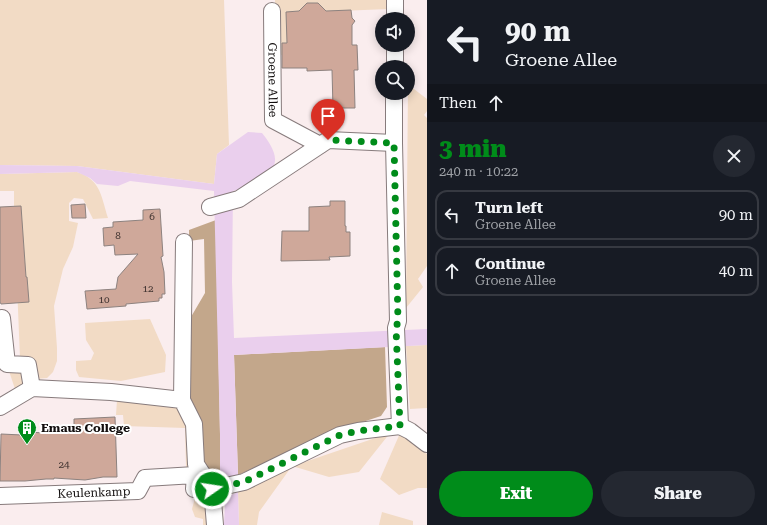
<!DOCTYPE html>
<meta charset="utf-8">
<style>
:root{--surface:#171b24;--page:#242831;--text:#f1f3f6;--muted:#9ea1a6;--line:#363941;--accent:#008c1a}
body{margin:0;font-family:"Roboto Serif",serif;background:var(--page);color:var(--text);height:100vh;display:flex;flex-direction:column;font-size:15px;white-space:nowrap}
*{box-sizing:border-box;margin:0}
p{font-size:13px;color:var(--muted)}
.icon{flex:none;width:22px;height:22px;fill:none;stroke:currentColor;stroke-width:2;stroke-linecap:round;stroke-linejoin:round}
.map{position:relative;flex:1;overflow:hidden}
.sheet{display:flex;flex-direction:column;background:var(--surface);width:340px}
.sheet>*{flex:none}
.hud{background:#171b24;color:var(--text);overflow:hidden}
.tools{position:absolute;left:375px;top:12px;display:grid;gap:8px}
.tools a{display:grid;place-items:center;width:40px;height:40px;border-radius:50%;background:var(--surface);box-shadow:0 2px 10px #0003;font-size:20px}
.pin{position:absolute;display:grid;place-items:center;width:34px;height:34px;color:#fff;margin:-41px -17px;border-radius:50% 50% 50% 0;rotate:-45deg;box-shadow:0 0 4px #0007}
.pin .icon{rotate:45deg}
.me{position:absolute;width:44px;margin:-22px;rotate:77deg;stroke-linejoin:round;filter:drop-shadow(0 0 3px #0008)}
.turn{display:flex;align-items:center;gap:14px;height:84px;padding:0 12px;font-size:18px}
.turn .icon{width:52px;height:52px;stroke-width:2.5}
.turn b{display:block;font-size:28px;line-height:34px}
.then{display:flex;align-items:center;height:38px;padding:0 12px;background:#0003;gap:8px;font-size:15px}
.round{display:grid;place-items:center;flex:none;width:42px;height:42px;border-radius:21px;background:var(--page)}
.head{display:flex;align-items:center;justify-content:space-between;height:68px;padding:0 12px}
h1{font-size:24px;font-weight:800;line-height:30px;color:var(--accent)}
.primary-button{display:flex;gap:8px;margin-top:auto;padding:8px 12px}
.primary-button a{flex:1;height:46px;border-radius:24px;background:var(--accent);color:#fff;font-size:16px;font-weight:800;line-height:46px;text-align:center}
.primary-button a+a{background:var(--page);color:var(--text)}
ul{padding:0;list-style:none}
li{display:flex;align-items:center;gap:12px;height:50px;margin:0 8px 6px;padding:0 4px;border:2px solid var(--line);border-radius:12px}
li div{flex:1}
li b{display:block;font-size:15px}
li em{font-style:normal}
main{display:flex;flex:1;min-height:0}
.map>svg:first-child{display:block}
</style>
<main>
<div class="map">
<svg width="427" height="525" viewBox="0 0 427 525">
<rect width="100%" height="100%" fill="#faedee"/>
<g fill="#f2dbc5">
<path d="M0 0H224L229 145 217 154 214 184 77 166 0 165Z"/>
<path d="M275 0H389V9L289 13 288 55H276Z"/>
<path d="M408 85 410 86 427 99V111L424 115 427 118V266L418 279 423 287 406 308Z"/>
<path d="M77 172C101 180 101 196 108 218L93 219 83 199 74 198 69 203V221L78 223 73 247 63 269 54 306 57 348V361L53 372 47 378 36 379 20 358 14 212V191H0V174Z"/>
<path d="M150 319 166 355 165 372 121 381 79 377 76 370V361L91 360 94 353 86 340 85 323Z"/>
<path d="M427 345V408L410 409 406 346Z"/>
<path d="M21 369 24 381 21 389 16 392 9 371Z"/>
<path d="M117 400 178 405 190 428 191 465 186 467 185 428 124 426 123 415H116Z"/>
<path d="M401 431 419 449 427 454V488H418L399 495 380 479Z"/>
<path d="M390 433 359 472 329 477 292 466 259 512 257 525H239L238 492 293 466Z"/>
<path d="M200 495H205L209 525H203V519L195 517 192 509 195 498Z"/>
<path d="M382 512 413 521V525H379Z"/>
</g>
<g fill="#c3a78b">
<path d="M216 220 220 434V480L209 476 200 460 190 406 188 322 205 293 204 239 189 241V230Z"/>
<path d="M385 347 387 407 381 416 338 430 238 475 234 355Z"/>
</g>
<g fill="#eacfed">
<path d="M248 132 262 133C268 140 276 152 275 161 274 178 246 187 233 191L232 282 234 338 427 329V345L234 355 238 475 220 480V434L214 191 130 181 118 186 97 184 90 178 77 172 0 174V165L77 166 214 184 217 154Z"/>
<path d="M238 492 239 525H224L225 505 229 496Z"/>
</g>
<g fill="#cfa89a" stroke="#8d827f">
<path d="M307 3H318L326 11 351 10 352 18 355 21 352 25V45H357L358 70H354L355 108H333L332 70 307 71V68H282V43H287L286 12 299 11Z"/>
<path d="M330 201H345V226H346V232H350V256L329 257 330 260 281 261 282 231H309V207L330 206Z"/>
<path d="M85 204 86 218H72L71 205Z"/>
<path d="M21 206 26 277H27L29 302 1 304 0 302V207Z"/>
<path d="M160 209 163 256 161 257 164 272 165 294H162V298H159V301L126 304V306L87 309 85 291 116 289 118 277 138 254 115 255 114 245 104 246 103 228 113 227V222L143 220V210Z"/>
<path d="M115 417 117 477H103L85 480 54 478V479H46L25 481H0L1 434 22 435V433L29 434V432L44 433 74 429V419Z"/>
</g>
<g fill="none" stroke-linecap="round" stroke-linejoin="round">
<defs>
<g id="minor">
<path id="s1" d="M272 11 273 120 320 145"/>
<path d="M395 19V0"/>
<path d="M395 67V45"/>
<path d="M394 93V143L398 321 396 328 400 426"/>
<path d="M210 207 239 199 328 140 394 143"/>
<path d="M2 318 7 364 28 365 32 388"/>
<path d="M182 400 184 242"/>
<path d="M0 407 32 388 111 392 182 400 194 424 196 464 212 489 215 525"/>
<path d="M400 426 410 431 427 444"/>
<path id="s2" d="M0 496 138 491 145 478 195 475 194 489H212L244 482 340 435 358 431 400 426"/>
</g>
</defs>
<use href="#minor" stroke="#877b7c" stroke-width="18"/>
<use href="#minor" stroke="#fff" stroke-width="16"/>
</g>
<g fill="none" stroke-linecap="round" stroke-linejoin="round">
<path stroke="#008c1a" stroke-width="7" stroke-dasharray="0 12.6" d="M212 489 244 482 340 435 358 431 400 426 396 328 398 321 394 143 328 140"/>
</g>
<defs>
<symbol id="building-pin" viewBox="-11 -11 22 30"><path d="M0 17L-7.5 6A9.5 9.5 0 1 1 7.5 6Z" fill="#008c1a" stroke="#fff"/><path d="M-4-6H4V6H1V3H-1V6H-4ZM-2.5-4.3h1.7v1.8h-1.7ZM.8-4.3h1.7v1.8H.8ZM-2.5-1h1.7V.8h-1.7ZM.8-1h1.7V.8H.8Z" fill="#fff"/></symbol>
</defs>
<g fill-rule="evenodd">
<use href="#building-pin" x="16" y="417" width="22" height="30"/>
</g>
<g text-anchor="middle" stroke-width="4" stroke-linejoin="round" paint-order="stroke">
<g font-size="10" fill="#413431">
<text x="152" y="220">6</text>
<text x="118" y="239">8</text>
<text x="148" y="292">12</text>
<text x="104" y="303">10</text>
<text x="64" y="468">24</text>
</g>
<g font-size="12" fill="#120e0e" stroke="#fff">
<text dy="4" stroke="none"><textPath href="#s1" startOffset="69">Groene Allee</textPath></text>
<text dy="4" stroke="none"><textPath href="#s2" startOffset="94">Keulenkamp</textPath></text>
</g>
<g font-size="12" font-weight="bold" fill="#120e0e" stroke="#fff" text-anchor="start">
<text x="41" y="432">Emaus College</text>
</g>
</g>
</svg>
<div class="tools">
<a><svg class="icon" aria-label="sound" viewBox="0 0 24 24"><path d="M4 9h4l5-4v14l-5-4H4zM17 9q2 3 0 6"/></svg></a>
<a><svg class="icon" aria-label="search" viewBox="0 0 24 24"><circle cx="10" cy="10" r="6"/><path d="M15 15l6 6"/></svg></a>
</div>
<div class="pin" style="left:328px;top:140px;background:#d93025"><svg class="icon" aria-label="arrive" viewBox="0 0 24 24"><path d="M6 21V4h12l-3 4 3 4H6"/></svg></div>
<svg class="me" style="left:212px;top:489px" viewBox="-20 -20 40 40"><circle r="17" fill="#008c1a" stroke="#fff" stroke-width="3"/><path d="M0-11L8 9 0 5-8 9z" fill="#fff"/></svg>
</div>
<section class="sheet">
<div class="hud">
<div class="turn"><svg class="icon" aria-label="left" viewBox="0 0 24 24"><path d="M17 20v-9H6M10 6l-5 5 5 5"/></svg><div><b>90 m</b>Groene Allee</div></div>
<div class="then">Then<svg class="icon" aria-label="ahead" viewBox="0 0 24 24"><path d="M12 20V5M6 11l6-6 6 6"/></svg></div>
</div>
<div class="head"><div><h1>3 min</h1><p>240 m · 10:22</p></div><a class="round"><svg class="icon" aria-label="close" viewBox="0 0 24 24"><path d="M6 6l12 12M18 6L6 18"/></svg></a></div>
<ul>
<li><svg class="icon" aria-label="left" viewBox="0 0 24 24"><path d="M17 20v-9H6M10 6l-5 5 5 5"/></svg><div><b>Turn left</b><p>Groene Allee</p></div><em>90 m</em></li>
<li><svg class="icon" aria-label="ahead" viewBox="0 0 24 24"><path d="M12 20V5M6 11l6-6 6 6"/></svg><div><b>Continue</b><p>Groene Allee</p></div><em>40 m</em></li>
</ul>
<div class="primary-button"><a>Exit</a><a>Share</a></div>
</section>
</main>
